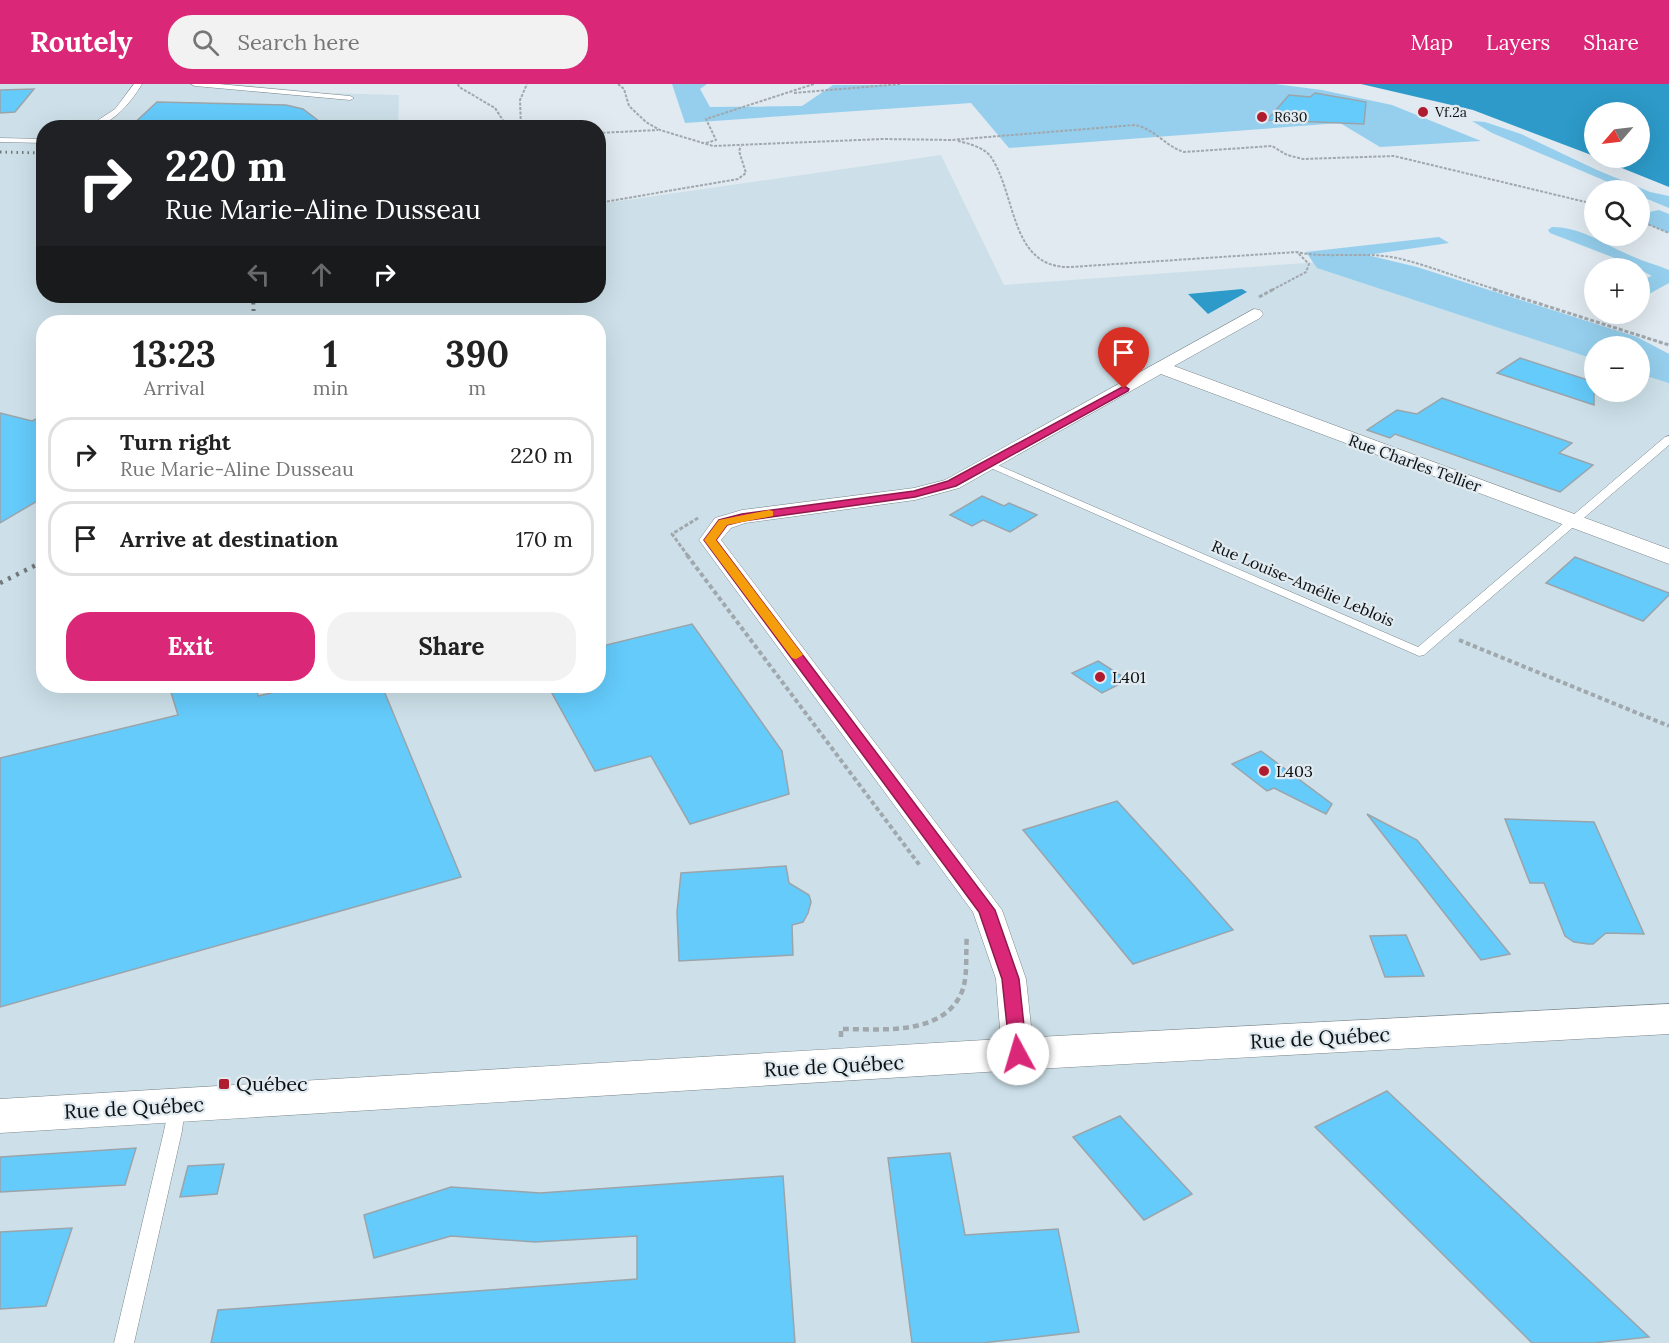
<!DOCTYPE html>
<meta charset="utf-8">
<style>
:root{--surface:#fff;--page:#f2f2f2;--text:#222;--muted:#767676;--line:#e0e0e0;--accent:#db2777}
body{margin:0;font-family:Lora,serif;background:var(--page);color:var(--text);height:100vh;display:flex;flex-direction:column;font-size:22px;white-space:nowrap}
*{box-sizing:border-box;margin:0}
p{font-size:20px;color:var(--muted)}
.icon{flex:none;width:33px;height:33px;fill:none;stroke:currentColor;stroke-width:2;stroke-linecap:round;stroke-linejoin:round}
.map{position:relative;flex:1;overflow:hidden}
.details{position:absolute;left:36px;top:231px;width:570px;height:378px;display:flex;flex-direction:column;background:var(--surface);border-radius:24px;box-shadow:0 6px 24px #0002}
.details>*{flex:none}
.hud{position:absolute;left:36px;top:36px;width:570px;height:183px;border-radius:24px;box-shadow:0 6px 24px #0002;background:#202124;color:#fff;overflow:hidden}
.needle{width:39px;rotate:242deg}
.fabs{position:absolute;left:1584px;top:18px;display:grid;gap:12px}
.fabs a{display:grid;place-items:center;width:66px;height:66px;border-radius:50%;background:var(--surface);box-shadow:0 6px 24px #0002;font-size:30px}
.pin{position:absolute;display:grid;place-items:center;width:51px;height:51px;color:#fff;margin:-62px -26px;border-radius:50% 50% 50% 0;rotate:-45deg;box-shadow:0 0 6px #0007}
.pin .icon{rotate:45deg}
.me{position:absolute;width:66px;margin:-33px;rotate:354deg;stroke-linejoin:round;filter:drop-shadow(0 0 4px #0008)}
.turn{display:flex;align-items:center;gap:21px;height:126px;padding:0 30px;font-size:27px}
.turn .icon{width:78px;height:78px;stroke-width:2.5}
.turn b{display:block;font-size:42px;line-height:51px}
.lanes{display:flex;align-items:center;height:57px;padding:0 30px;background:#0003;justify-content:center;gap:30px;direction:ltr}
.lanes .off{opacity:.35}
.eta{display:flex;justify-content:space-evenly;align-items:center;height:102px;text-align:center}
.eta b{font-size:36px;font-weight:800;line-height:42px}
.cta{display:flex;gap:12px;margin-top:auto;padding:12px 30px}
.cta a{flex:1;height:69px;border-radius:24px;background:var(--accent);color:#fff;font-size:24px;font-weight:800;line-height:69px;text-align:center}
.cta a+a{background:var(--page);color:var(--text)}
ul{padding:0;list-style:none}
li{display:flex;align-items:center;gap:18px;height:75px;margin:0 12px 9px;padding:0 18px;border:3px solid var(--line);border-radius:24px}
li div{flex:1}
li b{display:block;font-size:22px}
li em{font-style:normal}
header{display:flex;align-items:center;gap:36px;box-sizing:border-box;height:84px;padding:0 30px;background:var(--accent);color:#fff}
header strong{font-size:28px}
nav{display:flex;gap:33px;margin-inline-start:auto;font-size:21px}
.search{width:420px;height:54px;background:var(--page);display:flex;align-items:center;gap:15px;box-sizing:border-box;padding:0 21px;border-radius:24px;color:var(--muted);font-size:22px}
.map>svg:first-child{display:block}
</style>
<header>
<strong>Routely</strong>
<div class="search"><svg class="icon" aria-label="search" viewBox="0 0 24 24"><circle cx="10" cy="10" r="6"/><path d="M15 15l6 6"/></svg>Search here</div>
<nav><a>Map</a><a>Layers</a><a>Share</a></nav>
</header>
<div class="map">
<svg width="1669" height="1259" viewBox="0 0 1669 1259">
<rect width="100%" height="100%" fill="#e0eaf0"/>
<path fill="#cde0e9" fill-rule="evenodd" d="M0 0H234L328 9 399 11 398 43 44 44V212H598L599 120 941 71 1004 201 1333 177 1594 262V308H1640V275L1669 284V1259H0ZM44 238H598V602H44Z"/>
<g fill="#95cfed">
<path d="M672 0H707L700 5 710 23 802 22 833 1 1275 0 1322 6 1392 21 1481 57 1380 63 1340 39 1009 64 971 19 685 39Z"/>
<path d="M1472 37 1485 38 1521 50 1597 86 1650 108 1669 112V124L1640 112V106H1627L1492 49Z"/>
<path d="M1659 126 1669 130V149L1640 137V130Z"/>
<path d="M1552 143C1583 143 1606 162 1634 173 1645 178 1657 181 1669 186V199L1640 215V196L1652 192 1625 178 1550 149 1548 146Z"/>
<path d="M1439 153 1449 159 1367 171 1417 183 1637 253 1669 270V299L1640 290V262H1594V275L1317 184 1306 168Z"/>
</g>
<g fill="#2d9ac9">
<path d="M1361 0H1669V103L1597 74H1640V28H1594V72L1473 26Z"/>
<path d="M1242 205 1247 208 1208 230 1188 210Z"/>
</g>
<g fill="#64cbfb" stroke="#9ba4aa" stroke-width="1.5">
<path d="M34 5 15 28 0 29V6Z"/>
<path d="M1315 9 1366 18 1364 40 1267 36 1289 11 1310 13Z"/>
<path d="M157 18 286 21 303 25 328 44H129Z"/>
<path d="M1520 274 1594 298V321L1497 289Z"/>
<path d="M1442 314 1572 359 1559 369 1593 381 1560 408 1395 350 1390 354 1367 346 1397 326 1417 330Z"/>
<path d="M0 329 32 337 44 331V413L0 439Z"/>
<path d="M982 412 1004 422 1009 419 1037 431 1010 448 983 436 972 442 950 431Z"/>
<path d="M1575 473 1669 509V511L1643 537 1546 499Z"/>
<path d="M692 540 782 667 789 710 690 740 651 672 595 687 548 602H598V563Z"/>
<path d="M1098 577 1128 596 1102 609 1072 589Z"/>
<path d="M169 602H257L258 612 301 602H382L461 793 0 923V674L178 631Z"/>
<path d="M1261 667 1332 720 1326 730 1274 704 1267 707 1232 680Z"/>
<path d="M1117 717 1189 796 1233 846 1133 880 1023 746Z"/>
<path d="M1367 730 1417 756 1510 870 1481 876Z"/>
<path d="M1505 735 1594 738 1644 850 1606 849 1593 860H1588L1574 858 1565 852 1544 799H1530Z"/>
<path d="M786 782 789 799 809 811 811 818 808 829 803 838 792 841 793 871 679 877 677 828 681 789Z"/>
<path d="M1406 851 1424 892 1385 893 1370 852Z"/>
<path d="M1387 1007 1564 1173 1649 1253 1593 1259H1532L1315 1043Z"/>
<path d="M1120 1032 1192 1110 1144 1136 1073 1053Z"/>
<path d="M136 1064 125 1101 0 1108V1073Z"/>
<path d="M950 1069 965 1151 1058 1145 1079 1248 982 1259H912L888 1074Z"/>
<path d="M224 1080 217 1110 180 1113 188 1082Z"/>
<path d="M783 1092 795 1259H211L218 1226 637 1195V1152L535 1158 451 1152 374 1174 364 1131 451 1103 540 1109Z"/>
<path d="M72 1144 46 1222 0 1225V1148Z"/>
</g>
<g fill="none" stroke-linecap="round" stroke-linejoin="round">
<defs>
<g id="service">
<path d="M134 0H142C130 20 110 44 86 44L115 25Z"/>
<path d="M191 0H219L350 12 354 14 350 16 195 2Z"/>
<path d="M0 54 44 55V59L0 58Z"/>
<path d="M1669 352V361L1424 571 1419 572 984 381 989 378 993 379 1418 563 1665 353Z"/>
<path d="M176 1015 182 1017 185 1022 182 1047 134 1259H114L164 1047 170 1017Z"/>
</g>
<path id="minor" d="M1254 225 1260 226 1263 230 1260 234 1174 282 1669 465V480L1161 290 959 404 915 416 745 439 731 444 721 456 1002 826 1026 895 1034 970 1029 979 1018 982 1007 979 1002 970 996 895 973 828 699 456 715 434 742 426 914 404 945 396Z"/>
<path id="tertiary" d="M1669 920V950L1018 986 0 1049V1015L1018 954Z"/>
</defs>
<use href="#service" stroke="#7c868b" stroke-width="1"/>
<use href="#minor" stroke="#7c868b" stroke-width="1"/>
<use href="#tertiary" stroke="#7c868b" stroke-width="1"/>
<g stroke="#a0a8ad" stroke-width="2" stroke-dasharray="3 1.5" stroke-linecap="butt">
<path d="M458 0 459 3 495 24 508 44"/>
<path d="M618 0 624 5 629 22 646 38 660 46 713 62 883 55 951 56 1135 41C1155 45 1165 62 1184 68L1272 62 1287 71 1303 75 1394 72 1594 120"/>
<path d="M794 9 901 0"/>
<path d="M521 44 520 16 527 0"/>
<path d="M598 49 658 46"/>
<path d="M958 57C968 59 985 64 991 73 1017 112 1010 185 1071 183L1296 168C1329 175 1363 167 1397 174 1431 182 1464 196 1498 206"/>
<path d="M706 59 716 56 706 35 814 0"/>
<path d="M598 119 738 95 746 89 739 67 741 62"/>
<path d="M1640 137 1669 149"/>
<path d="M1272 206 1306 188 1309 180 1297 168"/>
</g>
<g stroke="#a0a8ad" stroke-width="3" stroke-dasharray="4 2" stroke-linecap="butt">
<path d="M1493 205 1669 261"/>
<path d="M1259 213 1274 205"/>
<path d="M688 472 672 450 698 434"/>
</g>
<g stroke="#a0a8ad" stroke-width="4" stroke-dasharray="4.5 3" stroke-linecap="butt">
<path d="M687 471 921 783"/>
<path d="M1459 556 1669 642"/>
</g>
<path stroke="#a0a8ad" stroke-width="4.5" stroke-dasharray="6 4" stroke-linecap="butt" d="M841 953V945C879 945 939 952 960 912 969 895 965 870 967 852"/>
<use href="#service" fill="#fff" fill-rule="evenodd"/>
<use href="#minor" fill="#fff" fill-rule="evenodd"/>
<use href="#tertiary" fill="#fff" fill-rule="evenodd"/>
<path stroke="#71787b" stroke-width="3" stroke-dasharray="1.5 4" stroke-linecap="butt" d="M0 68 44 69"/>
<path stroke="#71787b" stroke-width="4" stroke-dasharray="2 4.5" stroke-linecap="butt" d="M253 212 254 238"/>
<path stroke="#71787b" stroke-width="4.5" stroke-dasharray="3 6" stroke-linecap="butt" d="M0 499 44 477"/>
</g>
<path fill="#db2777" stroke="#8e194d" stroke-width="1.5" d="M1124 302 1129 305 1128 307 956 402 915 413 743 437 727 441 716 456 995 826 1019 895 1027 970 1024 975 1018 977 1012 975 1010 970 1002 895 979 828 704 456 719 436 742 430 914 407 948 397Z"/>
<path fill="#f59e0b" d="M769 426 773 427V432L727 441 716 456 803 571 796 575 792 574 704 456 719 436Z"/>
<g fill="#af1c2f" stroke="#e0eaf0" stroke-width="2">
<circle cx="1423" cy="28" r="6"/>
<circle cx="1262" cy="33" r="6"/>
<circle cx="1100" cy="593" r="6"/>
<circle cx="1264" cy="687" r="6"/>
<rect x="218" y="994" width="12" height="12" rx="3"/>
</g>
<g text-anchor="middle" stroke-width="4.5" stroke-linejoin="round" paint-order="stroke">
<g font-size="14" fill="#0c1011" stroke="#e0eaf0" text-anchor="start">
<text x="1435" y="33">Vf.2a</text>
<text x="1274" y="38">R630</text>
</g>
<g font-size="16" fill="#0c1011" stroke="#e0eaf0">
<text transform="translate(1415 379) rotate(20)" y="6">Rue Charles Tellier</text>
<text transform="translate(1303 499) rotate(23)" y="6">Rue Louise-Amélie Leblois</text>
</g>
<g font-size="16" fill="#0c1011" stroke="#e0eaf0" text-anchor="start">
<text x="1112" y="599">L401</text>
<text x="1276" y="693">L403</text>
</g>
<g font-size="20" fill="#0c1011" stroke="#e0eaf0">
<text transform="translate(1320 954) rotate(-3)" y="7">Rue de Québec</text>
<text transform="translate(834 982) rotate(-3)" y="7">Rue de Québec</text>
<text transform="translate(134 1024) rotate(-3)" y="7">Rue de Québec</text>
</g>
<g font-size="20" fill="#0c1011" stroke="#e0eaf0" text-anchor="start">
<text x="236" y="1007">Québec</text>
</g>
</g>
</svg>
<div class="fabs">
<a><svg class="needle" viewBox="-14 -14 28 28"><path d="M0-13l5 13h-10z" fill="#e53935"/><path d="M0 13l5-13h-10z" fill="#767676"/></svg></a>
<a><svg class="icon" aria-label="search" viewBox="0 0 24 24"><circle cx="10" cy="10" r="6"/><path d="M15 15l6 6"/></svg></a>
<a>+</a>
<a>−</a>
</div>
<div class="pin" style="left:1124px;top:305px;background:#d93025"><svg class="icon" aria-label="arrive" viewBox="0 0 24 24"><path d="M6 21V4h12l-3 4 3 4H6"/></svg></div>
<svg class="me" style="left:1018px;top:970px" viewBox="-20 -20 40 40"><circle r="19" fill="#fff"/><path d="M0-13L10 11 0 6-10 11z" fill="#db2777"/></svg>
<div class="hud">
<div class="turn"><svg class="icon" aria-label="right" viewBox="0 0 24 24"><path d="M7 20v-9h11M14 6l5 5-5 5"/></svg><div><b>220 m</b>Rue Marie-Aline Dusseau</div></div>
<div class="lanes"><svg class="icon off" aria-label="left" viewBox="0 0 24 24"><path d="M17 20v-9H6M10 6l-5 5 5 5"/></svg><svg class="icon off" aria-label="ahead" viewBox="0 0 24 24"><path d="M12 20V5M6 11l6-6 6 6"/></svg><svg class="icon" aria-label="right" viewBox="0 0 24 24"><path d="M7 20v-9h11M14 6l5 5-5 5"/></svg></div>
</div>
<section class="details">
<div class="eta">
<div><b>13:23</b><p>Arrival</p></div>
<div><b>1</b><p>min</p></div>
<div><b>390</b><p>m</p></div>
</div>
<ul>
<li><svg class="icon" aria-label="right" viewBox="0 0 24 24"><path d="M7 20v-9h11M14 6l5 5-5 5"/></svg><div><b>Turn right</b><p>Rue Marie-Aline Dusseau</p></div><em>220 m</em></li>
<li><svg class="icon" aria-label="arrive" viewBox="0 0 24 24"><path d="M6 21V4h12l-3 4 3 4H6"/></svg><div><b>Arrive at destination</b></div><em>170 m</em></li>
</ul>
<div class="cta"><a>Exit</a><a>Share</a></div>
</section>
</div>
